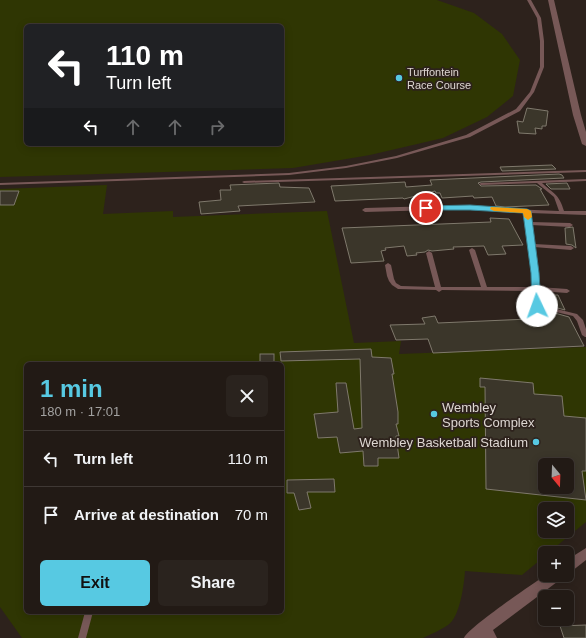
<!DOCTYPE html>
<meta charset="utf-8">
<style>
:root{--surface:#221a15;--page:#2a231e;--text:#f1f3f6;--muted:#a2a1a0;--line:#3f3834;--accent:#57c9e2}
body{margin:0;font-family:Helvetica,sans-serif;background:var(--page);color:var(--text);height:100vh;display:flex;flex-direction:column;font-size:15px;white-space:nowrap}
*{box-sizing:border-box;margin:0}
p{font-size:13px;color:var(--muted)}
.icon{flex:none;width:22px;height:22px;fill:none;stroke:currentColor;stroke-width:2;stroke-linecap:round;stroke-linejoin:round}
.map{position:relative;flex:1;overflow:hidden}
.panel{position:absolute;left:24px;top:362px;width:260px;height:252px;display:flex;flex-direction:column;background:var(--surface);border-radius:6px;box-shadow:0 2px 10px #0003,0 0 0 1px var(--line)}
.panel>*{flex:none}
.guide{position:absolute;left:24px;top:24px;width:260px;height:122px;border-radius:6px;box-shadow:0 2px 10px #0003,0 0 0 1px var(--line);background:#202124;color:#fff;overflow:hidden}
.needle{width:26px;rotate:161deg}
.controls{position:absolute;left:538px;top:458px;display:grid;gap:8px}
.controls a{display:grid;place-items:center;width:36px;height:36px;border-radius:6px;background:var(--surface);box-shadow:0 2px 10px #0003,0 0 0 1px var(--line);font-size:20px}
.pin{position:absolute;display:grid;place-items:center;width:34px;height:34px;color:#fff;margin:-17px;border:2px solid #fff;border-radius:50%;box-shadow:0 1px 4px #0007}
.me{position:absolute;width:44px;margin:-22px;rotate:357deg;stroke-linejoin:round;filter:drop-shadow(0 0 3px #0008)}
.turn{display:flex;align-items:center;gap:14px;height:84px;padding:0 16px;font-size:18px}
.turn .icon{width:52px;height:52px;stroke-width:2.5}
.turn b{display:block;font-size:28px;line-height:34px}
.lanes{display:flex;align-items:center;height:38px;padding:0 16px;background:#0003;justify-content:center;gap:20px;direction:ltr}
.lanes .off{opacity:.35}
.round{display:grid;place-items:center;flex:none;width:42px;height:42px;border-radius:6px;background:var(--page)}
.summary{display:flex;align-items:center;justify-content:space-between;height:68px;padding:0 16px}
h1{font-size:24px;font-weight:700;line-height:30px;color:var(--accent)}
.cta{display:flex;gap:8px;margin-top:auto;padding:8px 16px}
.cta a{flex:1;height:46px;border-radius:6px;background:var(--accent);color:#111;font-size:16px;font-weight:700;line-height:46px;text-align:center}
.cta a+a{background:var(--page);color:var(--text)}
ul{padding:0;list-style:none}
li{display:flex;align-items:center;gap:12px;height:56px;padding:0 16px;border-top:1px solid var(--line)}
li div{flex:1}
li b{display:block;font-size:15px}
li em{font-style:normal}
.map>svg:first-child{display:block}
</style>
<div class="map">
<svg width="586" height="638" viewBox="0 0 586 638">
<rect width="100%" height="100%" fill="#2d221c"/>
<g fill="#2f3603" fill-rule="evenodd">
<path d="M0 0H437L474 13 502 34 520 60 513 96 487 117 443 138 370 155 293 168 0 177ZM26 26H282V144H26Z"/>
<path d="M107 185 103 214 173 211V217L327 211 354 343 401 341 399 354 586 347V522L548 553H545V556L522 575 465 571C464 585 460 617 448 625 441 630 431 634 423 638H22L0 607V189ZM26 364H282V612H26ZM545 465H567V487H545ZM545 509H567V531H545Z"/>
</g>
<g fill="#3b362a" stroke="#7f796c" fill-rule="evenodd">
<path d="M527 108 548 111 546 126H542V129L535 128 536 134 519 133 517 121 523 122Z"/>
<path d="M552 165 556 169 502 171 500 167Z"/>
<path d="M559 174 562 175 564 178 481 182 478 183 481 186 536 185 542 189H540L549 205 505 207 496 206 492 197 474 198 473 196 442 198 440 193H436L435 191 404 199 403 198 335 201 331 186 405 182 406 187 432 185 430 180Z"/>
<path d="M279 183 280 187 309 188 315 202 238 206 240 211 201 214 199 202 221 200 220 190H231L230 185Z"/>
<path d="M567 183 570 189H551L546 184Z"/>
<path d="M0 191H19L14 205H0Z"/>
<path d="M490 218 509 219 523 245 502 246 506 254 488 255 484 246 453 247 454 249 432 251 428 250 425 252 416 253 417 255 407 256 404 246 385 248 386 250 381 251 384 261 351 263 342 228 491 222Z"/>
<path d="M573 227 576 248 572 245 566 244 565 228Z"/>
<path d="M548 295H558L565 310 550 306Z"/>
<path d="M551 312 569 317 584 346 433 353 428 339 396 340 390 325 425 324 422 318 435 316 438 323 552 318Z"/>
<path d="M371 349 372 357 391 358 394 374H392L398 412V424H396L399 436H396L399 458H378V466H364L363 451 340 453 337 437 318 438 314 414 338 412 336 383H346L354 429 362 428 360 359 281 361 280 352Z"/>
<rect x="260" y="354" width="14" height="10"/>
<path d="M480 378 533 383 534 394 562 396 564 416 586 418V471H582L586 500 486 489 485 387H480ZM545 465H567V487H545Z"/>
<path d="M334 479 335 492H307L311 508 299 510 294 493H287V480Z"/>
<path d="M586 625V638H564L560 626Z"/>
</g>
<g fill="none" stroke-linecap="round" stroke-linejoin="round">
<g fill="#775857" fill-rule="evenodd">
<path d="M527 0H531L541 18 544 41V67L534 92 520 111 470 137 397 158 346 168 289 175 0 185V183L289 173 346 166 396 156 466 135 516 109 530 92 540 67V41L537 18Z"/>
<path d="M586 170V172L244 183 242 182 244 181Z"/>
<path d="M586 179V181L542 183C554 194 559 194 564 211H586V215L530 213 531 222 570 223 573 225 570 227 531 225 534 244 571 246 574 248 571 250 534 247 539 287 567 289 570 291 567 293 539 291 540 305 577 314 583 320 586 329V337H585L582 335 577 321 573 316 535 307 533 291 442 290 439 292 436 290 398 289 392 285 389 281 387 276 385 265 388 263 391 265 394 279 396 283 401 286 435 287 426 253 429 251 432 253 441 287H481L469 250 472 248 475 250 487 287H533L532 273 525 213H510L470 209 365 212 362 210 365 208 470 205 510 209 559 211 554 197 537 183 481 185 479 184 481 183Z"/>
<path d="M85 612H93L86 638H78Z"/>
</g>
<g fill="#775857" fill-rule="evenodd">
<path d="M586 548V560L572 571 567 573V560Z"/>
<path d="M546 575H563L561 579 493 630 497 638H464C469 627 531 585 546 575Z"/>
</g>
<path fill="#775857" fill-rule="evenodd" d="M548 0H554L581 115 586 132V146L582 144 573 115Z"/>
</g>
<path fill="#57c9e2" stroke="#398393" d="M470 205 527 209 531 211 539 273 541 306 540 308H533L532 306 531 273 523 213 470 210H426L422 208 426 206Z"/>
<path fill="#f59e0b" d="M491 207 527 209 531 211 532 217 528 220 524 217 523 213 494 211 490 209Z"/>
<g fill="#57c9e2" stroke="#2d221c" stroke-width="1.5">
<circle cx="399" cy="78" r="4"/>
<circle cx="434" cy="414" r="4"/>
<circle cx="536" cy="442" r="4"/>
</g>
<g text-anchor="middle" stroke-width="3.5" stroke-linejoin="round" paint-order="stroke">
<g font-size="11" fill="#ded7d2" stroke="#2d221c" text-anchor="start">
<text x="407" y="76">Turffontein<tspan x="407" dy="13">Race Course</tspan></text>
</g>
<g font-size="13" fill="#ded7d2" stroke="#2d221c" text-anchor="start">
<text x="442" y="412">Wembley<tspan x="442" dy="15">Sports Complex</tspan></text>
<text x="528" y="447" text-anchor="end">Wembley Basketball Stadium</text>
</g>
</g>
</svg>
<div class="controls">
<a><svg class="needle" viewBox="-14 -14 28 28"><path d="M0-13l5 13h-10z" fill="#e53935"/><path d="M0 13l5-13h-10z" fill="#a2a1a0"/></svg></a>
<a><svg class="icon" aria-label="layers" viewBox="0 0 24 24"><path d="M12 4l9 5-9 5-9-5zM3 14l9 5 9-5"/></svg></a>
<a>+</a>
<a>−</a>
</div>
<div class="pin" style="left:426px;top:208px;background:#d93025"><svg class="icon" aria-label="arrive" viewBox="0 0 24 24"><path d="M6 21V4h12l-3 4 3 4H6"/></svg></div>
<svg class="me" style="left:537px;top:306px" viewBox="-20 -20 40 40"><circle r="19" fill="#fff"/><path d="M0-13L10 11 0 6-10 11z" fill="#57c9e2"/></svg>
<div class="guide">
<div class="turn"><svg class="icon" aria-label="left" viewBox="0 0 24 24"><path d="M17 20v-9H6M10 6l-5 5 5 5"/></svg><div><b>110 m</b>Turn left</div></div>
<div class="lanes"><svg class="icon" aria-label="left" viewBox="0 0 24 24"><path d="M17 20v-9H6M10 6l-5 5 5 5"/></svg><svg class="icon off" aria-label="ahead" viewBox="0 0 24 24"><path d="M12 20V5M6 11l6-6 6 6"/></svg><svg class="icon off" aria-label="ahead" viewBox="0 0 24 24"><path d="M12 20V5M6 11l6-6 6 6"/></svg><svg class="icon off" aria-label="right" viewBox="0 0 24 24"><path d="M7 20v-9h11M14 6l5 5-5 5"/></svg></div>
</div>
<section class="panel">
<div class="summary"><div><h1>1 min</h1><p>180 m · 17:01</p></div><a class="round"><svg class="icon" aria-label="close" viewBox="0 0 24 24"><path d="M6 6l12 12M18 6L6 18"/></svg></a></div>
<ul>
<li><svg class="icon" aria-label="left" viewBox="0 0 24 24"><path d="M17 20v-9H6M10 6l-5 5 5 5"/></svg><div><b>Turn left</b></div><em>110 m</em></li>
<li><svg class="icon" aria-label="arrive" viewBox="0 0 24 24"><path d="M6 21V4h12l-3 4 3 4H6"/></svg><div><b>Arrive at destination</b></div><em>70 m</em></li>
</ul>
<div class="cta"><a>Exit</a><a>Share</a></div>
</section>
</div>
